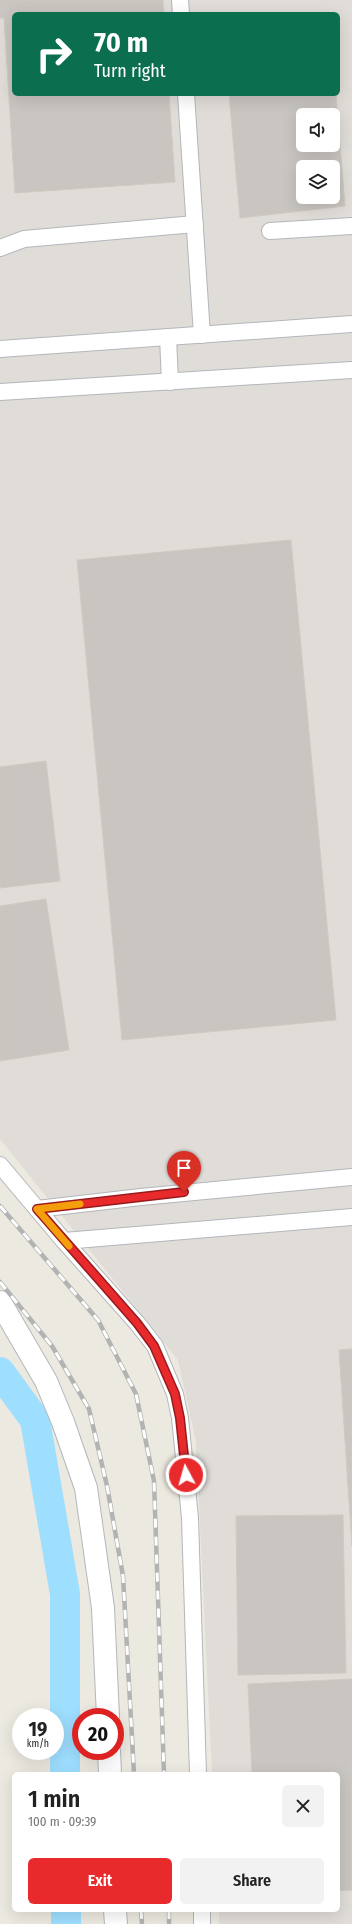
<!DOCTYPE html>
<meta charset="utf-8">
<style>
:root{--surface:#fff;--page:#f2f2f2;--text:#222;--muted:#767676;--accent:#e82a2d}
body{margin:0;font-family:"Fira Sans Condensed",sans-serif;background:var(--page);color:var(--text);height:100vh;display:flex;flex-direction:column;font-size:15px;white-space:nowrap}
*{box-sizing:border-box;margin:0}
p{font-size:13px;color:var(--muted)}
.icon{flex:none;width:22px;height:22px;fill:none;stroke:currentColor;stroke-width:2;stroke-linecap:round;stroke-linejoin:round}
.map{position:relative;flex:1;overflow:hidden}
.sheet{position:absolute;left:12px;top:1772px;width:328px;height:140px;display:flex;flex-direction:column;background:var(--surface);border-radius:6px;box-shadow:0 4px 16px #0002}
.sheet>*{flex:none}
.top-card{position:absolute;left:12px;top:12px;width:328px;height:84px;border-radius:6px;box-shadow:0 4px 16px #0002;background:#0b6e4f;color:#fff;overflow:hidden}
.fabs{position:absolute;left:296px;top:108px;display:grid;gap:8px}
.fabs a{display:grid;place-items:center;width:44px;height:44px;border-radius:6px;background:var(--surface);box-shadow:0 4px 16px #0002;font-size:20px}
.speed{position:absolute;left:12px;top:1708px;display:flex;gap:8px;font-size:20px;font-weight:700;text-align:center}
.speed>*{display:grid;place-content:center;width:52px;height:52px;border-radius:50%;background:var(--surface);box-shadow:0 4px 16px #0002;line-height:1}
.speed small{font-size:10px;font-weight:400}
.speed .limit{border:6px solid #d22;background:#fff;color:#111}
.pin{position:absolute;display:grid;place-items:center;width:34px;height:34px;color:#fff;margin:-41px -17px;border-radius:50% 50% 50% 0;rotate:-45deg;box-shadow:0 0 4px #0007}
.pin .icon{rotate:45deg}
.me{position:absolute;width:44px;margin:-22px;rotate:354deg;stroke-linejoin:round;filter:drop-shadow(0 0 3px #0008)}
.turn{display:flex;align-items:center;gap:14px;height:84px;padding:0 16px;font-size:18px}
.turn .icon{width:52px;height:52px;stroke-width:2.5}
.turn b{display:block;font-size:28px;line-height:34px}
.round{display:grid;place-items:center;flex:none;width:42px;height:42px;border-radius:6px;background:var(--page)}
.summary{display:flex;align-items:center;justify-content:space-between;height:68px;padding:0 16px}
h1{font-size:24px;font-weight:600;line-height:30px}
.primary-button{display:flex;gap:8px;margin-top:auto;padding:8px 16px}
.primary-button a{flex:1;height:46px;border-radius:6px;background:var(--accent);color:#fff;font-size:16px;font-weight:600;line-height:46px;text-align:center}
.primary-button a+a{background:var(--page);color:var(--text)}
.map>svg:first-child{display:block}
</style>
<div class="map">
<svg width="352" height="1924" viewBox="0 0 352 1924">
<rect width="100%" height="100%" fill="#ece9e0"/>
<path fill="#e0dcd8" fill-rule="evenodd" d="M0 0H352V1924H219V1910H338V1774H212L196 1442 178 1360 0 1139ZM14 14H338V94H14ZM303 115H333V145H303ZM303 167H333V197H303Z"/>
<g fill="none" stroke-linecap="round" stroke-linejoin="round">
<g stroke="#9edeff" stroke-width="30">
<path d="M0 1372 35 1420 65 1594V1774"/>
<path d="M66 1910V1924"/>
</g>
</g>
<g fill="#c9c5c0" stroke="#d1cabf" fill-rule="evenodd">
<path d="M0 0H163L164 14H14V94H169L175 182 15 193 4 18H0Z"/>
<path d="M229 94H336L345 206 240 218ZM303 115H333V145H303ZM303 167H333V197H303Z"/>
<path d="M291 540 336 1020 122 1040 77 560Z"/>
<path d="M46 761 60 881 0 888V767Z"/>
<path d="M46 899 69 1050 0 1061V906Z"/>
<path d="M352 1349V1546L339 1350Z"/>
<path d="M343 1515 346 1673 238 1675 236 1516Z"/>
<path d="M352 1679V1890L338 1891V1774H252L248 1684Z"/>
</g>
<g fill="none" stroke-linecap="round" stroke-linejoin="round">
<defs>
<g id="service">
<path d="M180 0 181 14"/>
<path d="M186 94 202 335"/>
<path d="M270 231 352 226"/>
<path d="M0 248 24 239 195 224"/>
<path d="M168 337 170 382"/>
<path d="M0 349 352 324"/>
<path d="M0 392 352 370"/>
<path d="M0 1165 64 1241 137 1323 155 1346 175 1394 180 1418 190 1518 198 1774"/>
<path d="M37 1209 141 1197 352 1177"/>
<path d="M64 1241 352 1217"/>
<path d="M202 1910V1924"/>
</g>
<g id="tertiary">
<path d="M0 1302 46 1381 63 1422 86 1488 103 1608 108 1717"/>
<path d="M109 1751 110 1774"/>
<path d="M115 1910 116 1924"/>
</g>
</defs>
<use href="#service" stroke="#b3b7bb" stroke-width="18"/>
<use href="#tertiary" stroke="#b3b7bb" stroke-width="24"/>
<use href="#service" stroke="#fff" stroke-width="16"/>
<use href="#tertiary" stroke="#fff" stroke-width="22"/>
<defs>
<g id="rail">
<path d="M0 1206 98 1320 136 1394 154 1481 164 1774"/>
<path d="M0 1282 52 1346 89 1409 107 1486 123 1576 134 1774"/>
<path d="M141 1910 142 1924"/>
<path d="M169 1910V1924"/>
</g>
</defs>
<use href="#rail" stroke="#b2b3b3" stroke-width="4.5"/>
<use href="#rail" stroke="#fff" stroke-width="3" stroke-dasharray="9" stroke-linecap="butt"/>
</g>
<g fill="none" stroke-linecap="round" stroke-linejoin="round">
<defs>
<path id="route" d="M184 1192 37 1209 137 1323 154 1346 175 1394 180 1418 186 1475"/>
</defs>
<use href="#route" stroke="#971b1d" stroke-width="10"/>
<use href="#route" stroke="#e82a2d" stroke-width="7"/>
<path stroke="#f59e0b" stroke-width="7" d="M69 1246 37 1209 80 1204"/>
</g>
</svg>
<div class="fabs">
<a><svg class="icon" aria-label="sound" viewBox="0 0 24 24"><path d="M4 9h4l5-4v14l-5-4H4zM17 9q2 3 0 6"/></svg></a>
<a><svg class="icon" aria-label="layers" viewBox="0 0 24 24"><path d="M12 4l9 5-9 5-9-5zM3 14l9 5 9-5"/></svg></a>
</div>
<div class="speed"><div>19<small>km/h</small></div><div class="limit">20</div></div>
<div class="pin" style="left:184px;top:1192px;background:#d93025"><svg class="icon" aria-label="arrive" viewBox="0 0 24 24"><path d="M6 21V4h12l-3 4 3 4H6"/></svg></div>
<svg class="me" style="left:186px;top:1475px" viewBox="-20 -20 40 40"><circle r="17" fill="#e82a2d" stroke="#fff" stroke-width="3"/><path d="M0-11L8 9 0 5-8 9z" fill="#fff"/></svg>
<div class="top-card">
<div class="turn"><svg class="icon" aria-label="right" viewBox="0 0 24 24"><path d="M7 20v-9h11M14 6l5 5-5 5"/></svg><div><b>70 m</b>Turn right</div></div>
</div>
<section class="sheet">
<div class="summary"><div><h1>1 min</h1><p>100 m · 09:39</p></div><a class="round"><svg class="icon" aria-label="close" viewBox="0 0 24 24"><path d="M6 6l12 12M18 6L6 18"/></svg></a></div>
<div class="primary-button"><a>Exit</a><a>Share</a></div>
</section>
</div>
